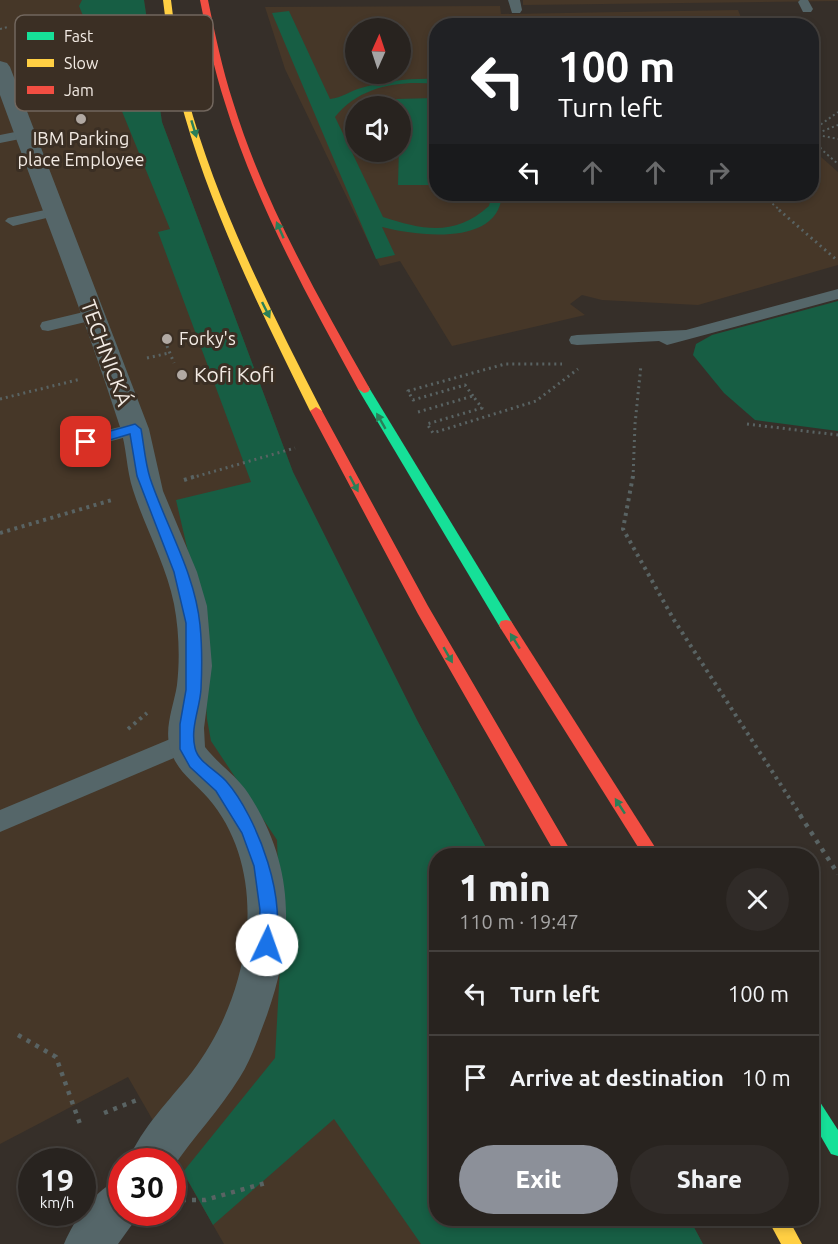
<!DOCTYPE html>
<meta charset="utf-8">
<style>
:root{--surface:#28231f;--page:#302b28;--text:#f1f3f6;--muted:#a5a4a4;--line:#44403d;--accent:#8c9099}
body{margin:0;font-family:Ubuntu,sans-serif;background:var(--page);color:var(--text);height:100vh;display:flex;flex-direction:column;font-size:22px;white-space:nowrap}
*{box-sizing:border-box;margin:0}
p{font-size:20px;color:var(--muted)}
.icon{flex:none;width:33px;height:33px;fill:none;stroke:currentColor;stroke-width:2;stroke-linecap:round;stroke-linejoin:round}
.map{position:relative;flex:1;overflow:hidden}
.drawer{position:absolute;left:429px;top:848px;width:390px;height:378px;display:flex;flex-direction:column;background:var(--surface);border-radius:24px;box-shadow:0 3px 9px #0003,0 0 0 2px var(--line)}
.drawer>*{flex:none}
.top-card{position:absolute;left:429px;top:18px;width:390px;height:183px;border-radius:24px;box-shadow:0 3px 9px #0003,0 0 0 2px var(--line);background:#202124;color:#fff;overflow:hidden}
.needle{width:39px;rotate:3deg}
.tools{position:absolute;left:345px;top:18px;display:grid;gap:12px}
.tools a{display:grid;place-items:center;width:66px;height:66px;border-radius:50%;background:var(--surface);box-shadow:0 3px 9px #0003,0 0 0 2px var(--line);font-size:30px}
.speed{position:absolute;left:18px;top:1148px;display:flex;gap:12px;font-size:30px;font-weight:700;text-align:center}
.speed>*{display:grid;place-content:center;width:78px;height:78px;border-radius:50%;background:var(--surface);box-shadow:0 3px 9px #0003,0 0 0 2px var(--line);line-height:1}
.speed small{font-size:15px;font-weight:400}
.speed .limit{border:9px solid #d22;background:#fff;color:#111}
.pin{position:absolute;display:grid;place-items:center;width:51px;height:51px;color:#fff;margin:-26px;border-radius:12px;box-shadow:0 3px 9px #0006}
.me{position:absolute;width:66px;margin:-33px;rotate:3deg;stroke-linejoin:round;filter:drop-shadow(0 0 4px #0008)}
.turn{display:flex;align-items:center;gap:21px;height:126px;padding:0 30px;font-size:27px}
.turn .icon{width:78px;height:78px;stroke-width:2.5}
.turn b{display:block;font-size:42px;line-height:51px}
.lanes{display:flex;align-items:center;height:57px;padding:0 30px;background:#0003;justify-content:center;gap:30px;direction:ltr}
.lanes .off{opacity:.35}
.round{display:grid;place-items:center;flex:none;width:63px;height:63px;border-radius:32px;background:var(--page)}
.head{display:flex;align-items:center;justify-content:space-between;height:102px;padding:0 30px}
h1{font-size:36px;font-weight:800;line-height:45px}
.primary-button{display:flex;gap:12px;margin-top:auto;padding:12px 30px}
.primary-button a{flex:1;height:69px;border-radius:36px;background:var(--accent);color:#fff;font-size:24px;font-weight:800;line-height:69px;text-align:center}
.primary-button a+a{background:var(--page);color:var(--text)}
ul{padding:0;list-style:none}
li{display:flex;align-items:center;gap:18px;height:84px;padding:0 30px;border-top:2px solid var(--line)}
li div{flex:1}
li b{display:block;font-size:22px}
li em{font-style:normal}
.map>svg:first-child{display:block}
</style>
<div class="map">
<svg width="838" height="1244" viewBox="0 0 838 1244">
<rect width="100%" height="100%" fill="#362f29"/>
<g fill="#463728" fill-rule="evenodd">
<path d="M0 0H144L162 122 293 472 417 720 490 855H436V1218H689L703 1244H224L128 1077 0 1144Z"/>
<path d="M523 0H838V1L523 5Z"/>
<path d="M500 6 501 14 738 10 744 25 436 26V194H812V149L838 172V265L698 305 602 300 582 295 570 304 585 315 452 346 400 261 380 266 285 69 265 7ZM356 28H400V74H356ZM356 106H400V152H356Z"/>
</g>
<g fill="#175e44">
<path d="M82 0H144L162 122 293 472 417 720 490 855H436V1218H689L703 1244H421L334 1119 213 1225 183 1172 275 1058 281 949 277 840 211 741 207 719 199 599 176 500 251 482 158 232 170 229 79 6Z"/>
<path d="M289 11 330 99C342 98 350 91 361 88 386 81 411 78 436 79V84C400 80 359 86 335 117L383 217C423 230 455 237 489 206L492 194H502C499 247 417 236 382 227L395 255 376 259 272 13Z"/>
<path d="M436 98V185H398L400 106H397L396 99Z"/>
<path d="M838 301V431L755 420 724 393 693 355 696 344 712 335Z"/>
</g>
<g fill="none" stroke-linecap="round" stroke-linejoin="round">
<g stroke="#596363" stroke-width="2" stroke-dasharray="2 3" stroke-linecap="butt">
<path d="M0 29 8 27"/>
<path d="M812 128H816L838 112"/>
<path d="M816 128 821 149 838 164"/>
<path d="M818 133 838 125"/>
<path d="M818 135 838 139"/>
<path d="M761 194 781 211"/>
</g>
<g stroke="#596363" stroke-width="3" stroke-dasharray="2 4" stroke-linecap="butt">
<path d="M779 210 838 261"/>
<path d="M167 346 174 363"/>
<path d="M147 358 169 353"/>
<path d="M473 396 465 385 413 400 408 391 505 364H562"/>
<path d="M0 399 81 379"/>
<path d="M418 412 473 396 482 408 427 424 433 433 536 401 578 369"/>
<path d="M747 424 838 435"/>
<path d="M191 478 295 448"/>
<path d="M633 478 635 424 641 365"/>
</g>
<g stroke="#596363" stroke-width="4" stroke-dasharray="3 4.5" stroke-linecap="butt">
<path d="M633 476 623 529 674 620 801 816"/>
<path d="M184 480 196 476"/>
<path d="M0 533 112 500"/>
<path d="M128 729 147 713"/>
</g>
<g stroke="#596363" stroke-width="4.5" stroke-dasharray="4 6" stroke-linecap="butt">
<path d="M800 815 838 874"/>
<path d="M18 1035 56 1057 80 1124"/>
<path d="M104 1113 137 1100"/>
<path d="M172 1200H205L269 1182"/>
</g>
<g fill="#556669" fill-rule="evenodd">
<path d="M508 0H520L522 10 520 13H512Z"/>
<path d="M800 0H808L813 9 811 12H803L798 2Z"/>
<path d="M25 130 30 131 32 134 30 137 0 143V135Z"/>
<path d="M54 208 61 212 59 215 13 226 5 221 8 218Z"/>
<path d="M838 289V299L667 345 659 341 577 345 571 344 569 340 571 336 577 335 686 330Z"/>
<path d="M92 310 98 311 100 315 98 319 48 331 42 330 40 326 42 322Z"/>
<path d="M135 423 141 425 144 429 141 433 86 448 80 447 77 442 80 437Z"/>
<path d="M187 732 195 735 198 742 195 749 0 832V810Z"/>
</g>
<g fill="#556669" fill-rule="evenodd">
<path d="M0 61 7 63 10 67 149 429 163 491 197 572 207 606 212 666 204 728 205 747C218 764 236 775 248 793 295 865 295 936 267 1015 259 1036 252 1058 240 1077 220 1110 193 1137 172 1169V1161H128C142 1127 169 1101 192 1072 221 1034 240 987 246 939 252 889 241 836 208 798 193 781 176 771 170 748 164 727 174 705 177 685 180 659 179 630 174 604 166 564 145 528 133 490 126 469 127 448 120 427 84 315 40 205 0 95Z"/>
<path d="M122 1178V1212H141L118 1244H64C75 1218 95 1189 122 1178Z"/>
</g>
<g fill="#16e098" fill-rule="evenodd">
<path d="M364 385 368 386 511 621 513 625 511 629H501L358 389Z"/>
<path d="M812 1096 818 1099 838 1130V1156L831 1154 812 1121Z"/>
</g>
<g fill="#ffcf43" fill-rule="evenodd">
<path d="M163 0H171C175 32 179 64 187 95 217 206 270 309 322 411L320 414 316 415 310 411C260 309 208 206 179 95 171 64 167 32 163 0Z"/>
<path d="M767 1218H788L802 1244H781Z"/>
</g>
<g fill="#f24e42" fill-rule="evenodd">
<path d="M200 0H208C215 34 222 68 233 102 264 203 318 297 370 389L368 392 364 393 358 389C308 297 256 204 225 103 214 69 207 35 200 0Z"/>
<path d="M316 407 322 411 428 606 573 855H556L418 614 310 411Z"/>
<path d="M506 620 511 621 660 855H643L501 629 499 625 501 621Z"/>
</g>
</g>
<defs><path id="oneway-solid" d="M-6-.8H1V-3.2L6.5 0L1 3.2V.8H-6Z" transform="scale(1.5)"/></defs>
<g fill="#2a7f58">
<use href="#oneway-solid" transform="translate(194 129) rotate(73)"/>
<use href="#oneway-solid" transform="translate(280 230) rotate(-114)"/>
<use href="#oneway-solid" transform="translate(266 310) rotate(64)"/>
<use href="#oneway-solid" transform="translate(381 421) rotate(-120)"/>
<use href="#oneway-solid" transform="translate(354 484) rotate(62)"/>
<use href="#oneway-solid" transform="translate(515 641) rotate(-122)"/>
<use href="#oneway-solid" transform="translate(448 655) rotate(60)"/>
<use href="#oneway-solid" transform="translate(620 806) rotate(-123)"/>
</g>
<path fill="#1a73e8" stroke="#114b97" stroke-width="1.5" d="M135 424 141 429C144 445 145 462 150 478 166 526 195 573 200 625 202 645 202 668 201 689 200 708 190 728 195 748 198 762 216 770 226 781 257 816 291 906 272 951L267 953 261 951 258 945 260 910 254 866 242 833 216 791 190 767 180 749V724L186 690V623L174 572 137 476 130 434 86 447 80 442 82 439Z"/>
<g fill="#b1a9a3" stroke="#3b2f24" stroke-width="2">
<circle cx="81" cy="119" r="6"/>
<circle cx="167" cy="339" r="6"/>
<circle cx="182" cy="375" r="6"/>
</g>
<g text-anchor="middle" stroke-width="6" stroke-linejoin="round" paint-order="stroke">
<g font-size="18" fill="#f3ebe4" stroke="#3b2f24">
<text x="81" y="145">IBM Parking<tspan x="81" dy="21">place Employee</tspan></text>
<text x="179" y="345" text-anchor="start">Forky's</text>
</g>
<g font-size="21" fill="#f3ebe4" stroke="#3b2f24">
<text transform="translate(106 353) rotate(70)" y="7">TECHNICKÁ</text>
</g>
<g font-size="21" fill="#f3ebe4" stroke="#3b2f24" text-anchor="start">
<text x="194" y="382">Kofi Kofi</text>
</g>
</g>
<rect x="15" y="15" width="198" height="96" rx="9" fill="#3b2f24" stroke="#72675e" stroke-width="1.5"/>
<rect x="27" y="32" width="27" height="8" fill="#16e098"/>
<rect x="27" y="59" width="27" height="8" fill="#ffcf43"/>
<rect x="27" y="86" width="27" height="8" fill="#f24e42"/>
<g font-size="16" fill="#f3ebe4">
<text x="64" y="42">Fast</text>
<text x="64" y="69">Slow</text>
<text x="64" y="96">Jam</text>
</g>
</svg>
<div class="tools">
<a><svg class="needle" viewBox="-14 -14 28 28"><path d="M0-13l5 13h-10z" fill="#e53935"/><path d="M0 13l5-13h-10z" fill="#a5a4a4"/></svg></a>
<a><svg class="icon" aria-label="sound" viewBox="0 0 24 24"><path d="M4 9h4l5-4v14l-5-4H4zM17 9q2 3 0 6"/></svg></a>
</div>
<div class="speed"><div>19<small>km/h</small></div><div class="limit">30</div></div>
<div class="pin" style="left:86px;top:442px;background:#d93025"><svg class="icon" aria-label="arrive" viewBox="0 0 24 24"><path d="M6 21V4h12l-3 4 3 4H6"/></svg></div>
<svg class="me" style="left:267px;top:945px" viewBox="-20 -20 40 40"><circle r="19" fill="#fff"/><path d="M0-13L10 11 0 6-10 11z" fill="#1a73e8"/></svg>
<div class="top-card">
<div class="turn"><svg class="icon" aria-label="left" viewBox="0 0 24 24"><path d="M17 20v-9H6M10 6l-5 5 5 5"/></svg><div><b>100 m</b>Turn left</div></div>
<div class="lanes"><svg class="icon" aria-label="left" viewBox="0 0 24 24"><path d="M17 20v-9H6M10 6l-5 5 5 5"/></svg><svg class="icon off" aria-label="ahead" viewBox="0 0 24 24"><path d="M12 20V5M6 11l6-6 6 6"/></svg><svg class="icon off" aria-label="ahead" viewBox="0 0 24 24"><path d="M12 20V5M6 11l6-6 6 6"/></svg><svg class="icon off" aria-label="right" viewBox="0 0 24 24"><path d="M7 20v-9h11M14 6l5 5-5 5"/></svg></div>
</div>
<section class="drawer">
<div class="head"><div><h1>1 min</h1><p>110 m · 19:47</p></div><a class="round"><svg class="icon" aria-label="close" viewBox="0 0 24 24"><path d="M6 6l12 12M18 6L6 18"/></svg></a></div>
<ul>
<li><svg class="icon" aria-label="left" viewBox="0 0 24 24"><path d="M17 20v-9H6M10 6l-5 5 5 5"/></svg><div><b>Turn left</b></div><em>100 m</em></li>
<li><svg class="icon" aria-label="arrive" viewBox="0 0 24 24"><path d="M6 21V4h12l-3 4 3 4H6"/></svg><div><b>Arrive at destination</b></div><em>10 m</em></li>
</ul>
<div class="primary-button"><a>Exit</a><a>Share</a></div>
</section>
</div>
